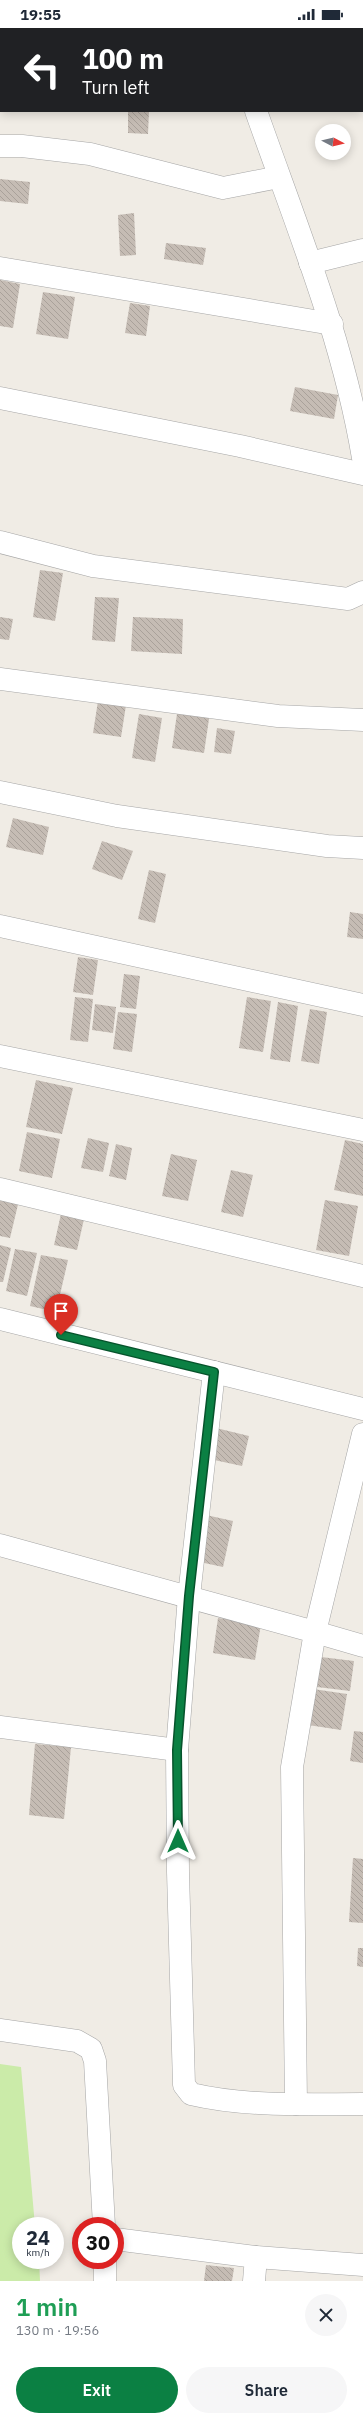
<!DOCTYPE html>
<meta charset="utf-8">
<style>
:root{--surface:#fff;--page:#f6f6f7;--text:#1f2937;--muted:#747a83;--accent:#0b8043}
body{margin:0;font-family:"IBM Plex Sans",sans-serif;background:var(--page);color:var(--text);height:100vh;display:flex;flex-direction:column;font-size:15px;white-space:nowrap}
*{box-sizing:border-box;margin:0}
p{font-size:13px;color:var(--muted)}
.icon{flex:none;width:22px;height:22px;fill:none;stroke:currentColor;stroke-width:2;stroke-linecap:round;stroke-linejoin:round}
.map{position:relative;height:2253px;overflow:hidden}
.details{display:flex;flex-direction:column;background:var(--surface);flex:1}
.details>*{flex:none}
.top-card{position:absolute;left:0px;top:0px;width:363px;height:84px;box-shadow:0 2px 10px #0003;background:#202124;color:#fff;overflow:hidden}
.needle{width:26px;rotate:97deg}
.fabs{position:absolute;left:315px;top:96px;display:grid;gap:8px}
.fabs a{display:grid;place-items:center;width:36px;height:36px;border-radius:50%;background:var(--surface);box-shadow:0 2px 10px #0003;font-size:20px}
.speed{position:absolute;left:12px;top:2189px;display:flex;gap:8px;font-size:20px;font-weight:700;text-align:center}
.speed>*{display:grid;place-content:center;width:52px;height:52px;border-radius:50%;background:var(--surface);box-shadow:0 2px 10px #0003;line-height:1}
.speed small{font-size:10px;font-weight:400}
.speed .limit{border:6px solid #d22;background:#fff;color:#111}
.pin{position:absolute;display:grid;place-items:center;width:34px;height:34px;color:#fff;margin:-41px -17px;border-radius:50% 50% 50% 0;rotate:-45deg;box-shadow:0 0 4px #0007}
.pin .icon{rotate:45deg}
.me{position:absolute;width:44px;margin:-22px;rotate:0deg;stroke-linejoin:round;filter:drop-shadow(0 0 3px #0008)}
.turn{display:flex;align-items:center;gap:14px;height:84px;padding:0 16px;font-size:18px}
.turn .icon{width:52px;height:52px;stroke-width:2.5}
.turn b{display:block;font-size:28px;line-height:34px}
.round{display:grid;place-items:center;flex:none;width:42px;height:42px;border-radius:21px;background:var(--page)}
.headline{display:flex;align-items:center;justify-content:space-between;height:68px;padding:0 16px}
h1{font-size:24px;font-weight:600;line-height:30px;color:#1e9e55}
.cta{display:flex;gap:8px;margin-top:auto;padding:8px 16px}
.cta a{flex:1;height:46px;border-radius:24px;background:var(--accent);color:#fff;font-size:16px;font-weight:600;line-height:46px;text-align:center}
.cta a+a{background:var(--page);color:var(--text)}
.status{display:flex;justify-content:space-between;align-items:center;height:28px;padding:0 20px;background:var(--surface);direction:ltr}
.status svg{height:11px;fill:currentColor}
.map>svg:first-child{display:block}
</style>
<div class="status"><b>19:55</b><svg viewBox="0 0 49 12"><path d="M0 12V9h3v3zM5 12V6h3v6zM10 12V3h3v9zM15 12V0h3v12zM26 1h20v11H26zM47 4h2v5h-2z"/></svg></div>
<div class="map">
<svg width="363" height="2253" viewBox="0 0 363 2253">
<defs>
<pattern id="building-back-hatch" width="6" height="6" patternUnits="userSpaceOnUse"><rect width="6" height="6" fill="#c5bcb4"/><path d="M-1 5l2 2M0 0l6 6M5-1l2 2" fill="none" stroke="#a9a19a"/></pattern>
</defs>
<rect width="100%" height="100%" fill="#f0ece5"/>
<path fill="#cbeba9" d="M0 2036 21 2039 35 2198H21V2232H39L40 2253H0Z"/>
<g fill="url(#building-back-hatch)">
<path d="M128 83H149L148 106 128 105Z"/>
<path d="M0 151 30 154 28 176 0 173Z"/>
<path d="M134 185 136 227 120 228 118 187Z"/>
<path d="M166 215 206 220 203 237 164 231Z"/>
<path d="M0 252 20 256 13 300 0 298Z"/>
<path d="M43 264 75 269 68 311 36 306Z"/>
<path d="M130 275 150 278 146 308 125 305Z"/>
<path d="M295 359 338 367 334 391 290 383Z"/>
<path d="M40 542 63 545 55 593 33 589Z"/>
<path d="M95 569 119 570 115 614 92 612Z"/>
<path d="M0 589 13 591 9 612 0 611Z"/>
<path d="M133 589 183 591 182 626 131 623Z"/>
<path d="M98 673 126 677 121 709 93 705Z"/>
<path d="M178 679 210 684 204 725 172 720Z"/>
<path d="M139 686 162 690 155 734 132 730Z"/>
<path d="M217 700 235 703 231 726 214 724Z"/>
<path d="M13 790 49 799 43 827 6 819Z"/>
<path d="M102 813 133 823 122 852 92 841Z"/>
<path d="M149 842 166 846 155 895 138 891Z"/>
<path d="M350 884 363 886V911L347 909Z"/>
<path d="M78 929 98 932 93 967 73 964Z"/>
<path d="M124 946 140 948 136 981 120 979Z"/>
<path d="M75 969 93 971 88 1014 70 1012Z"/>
<path d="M247 969 271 973 263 1024 239 1020Z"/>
<path d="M278 974 298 978 290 1034 270 1031Z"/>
<path d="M95 976 116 979 113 1005 92 1002Z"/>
<path d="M310 981 327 984 319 1036 301 1033Z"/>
<path d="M118 984 137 986 132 1024 113 1021Z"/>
<path d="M36 1052 73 1060 62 1106 26 1099Z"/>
<path d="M27 1104 60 1111 52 1150 19 1143Z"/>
<path d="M88 1110 109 1115 103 1144 81 1140Z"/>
<path d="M345 1112 363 1116V1168L334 1162Z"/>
<path d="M116 1116 132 1120 126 1152 109 1148Z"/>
<path d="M171 1126 197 1132 188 1173 162 1168Z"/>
<path d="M231 1142 253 1147 243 1189 221 1184Z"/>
<path d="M0 1163 20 1168 10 1210 0 1208Z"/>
<path d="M325 1172 358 1178 349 1228 316 1222Z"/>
<path d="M61 1186 84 1191 77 1222 54 1217Z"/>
<path d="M0 1217 11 1220 3 1254H0Z"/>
<path d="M15 1221 37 1225 27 1268 6 1263Z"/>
<path d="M41 1227 68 1232 56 1284 30 1278Z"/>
<path d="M212 1399 249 1408 242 1438 205 1430Z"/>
<path d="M206 1487 233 1493 223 1539 195 1533Z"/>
<path d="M218 1590 261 1596 255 1632 213 1625Z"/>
<path d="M321 1629 354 1633 350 1663 317 1659Z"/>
<path d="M313 1661 347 1666 341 1702 308 1697Z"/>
<path d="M354 1703 363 1704V1735L350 1733Z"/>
<path d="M35 1716 71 1719 64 1791 29 1787Z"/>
<path d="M353 1830 363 1831V1895L349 1894Z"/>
<path d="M358 1920H363V1939L357 1938Z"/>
<path d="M206 2237 234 2240 232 2253H204Z"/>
</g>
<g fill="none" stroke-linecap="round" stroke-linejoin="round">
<defs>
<g id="minor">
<path d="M225 0 226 1"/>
<path d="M362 14H363"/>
<path d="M0 47H1"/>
<path d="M256 83C296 197 343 310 363 430"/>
<path d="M0 118H22L90 126 223 160 279 149"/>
<path d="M310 235 363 222"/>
<path d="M0 240 332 296"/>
<path d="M0 370 240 418 363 446"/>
<path d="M0 514 93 538 348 571 363 564"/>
<path d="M0 651 278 688 363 692"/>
<path d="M0 764 117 788 327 818 363 820"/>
<path d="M0 898 363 977"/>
<path d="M0 1028 363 1102"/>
<path d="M0 1161 363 1248"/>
<path d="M0 1291 363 1381"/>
<path d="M214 1344 189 1568 177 1722 178 1844 184 2057 191 2066C246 2079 307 2076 363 2076"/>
<path d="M363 1406 315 1604 363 1618"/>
<path d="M0 1517 315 1604 292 1739 296 2076"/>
<path d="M0 1699 177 1722"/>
<path d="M0 2002 77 2013 91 2021 95 2033 104 2198"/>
<path d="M115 2211 256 2229 363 2237"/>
<path d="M105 2232V2253"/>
<path d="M254 2253 256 2229"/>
</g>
</defs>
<use href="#minor" stroke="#a6a6a6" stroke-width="23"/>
<use href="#minor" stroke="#fff" stroke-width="22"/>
</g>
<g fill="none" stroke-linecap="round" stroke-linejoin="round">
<defs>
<path id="route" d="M61 1307 214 1344 189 1568 177 1722 178 1813"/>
</defs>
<use href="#route" stroke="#07532c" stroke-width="10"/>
<use href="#route" stroke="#0b8043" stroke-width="7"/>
</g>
</svg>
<div class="fabs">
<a><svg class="needle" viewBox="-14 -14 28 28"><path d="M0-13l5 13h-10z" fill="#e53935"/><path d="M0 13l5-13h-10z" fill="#747a83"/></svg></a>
</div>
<div class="speed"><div>24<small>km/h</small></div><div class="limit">30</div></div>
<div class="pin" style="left:61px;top:1307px;background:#d93025"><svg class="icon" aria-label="arrive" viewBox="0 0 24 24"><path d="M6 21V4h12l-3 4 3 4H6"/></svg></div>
<svg class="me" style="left:178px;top:1813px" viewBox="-20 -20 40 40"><path d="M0-17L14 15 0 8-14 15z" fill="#0b8043" stroke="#fff" stroke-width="4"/></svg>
<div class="top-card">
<div class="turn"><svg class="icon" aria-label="left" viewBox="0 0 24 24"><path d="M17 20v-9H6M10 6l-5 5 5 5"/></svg><div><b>100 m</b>Turn left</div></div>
</div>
</div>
<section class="details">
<div class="headline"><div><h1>1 min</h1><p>130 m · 19:56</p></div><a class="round"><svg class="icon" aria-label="close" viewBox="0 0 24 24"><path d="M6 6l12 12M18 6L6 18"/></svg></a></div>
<div class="cta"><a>Exit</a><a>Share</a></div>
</section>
